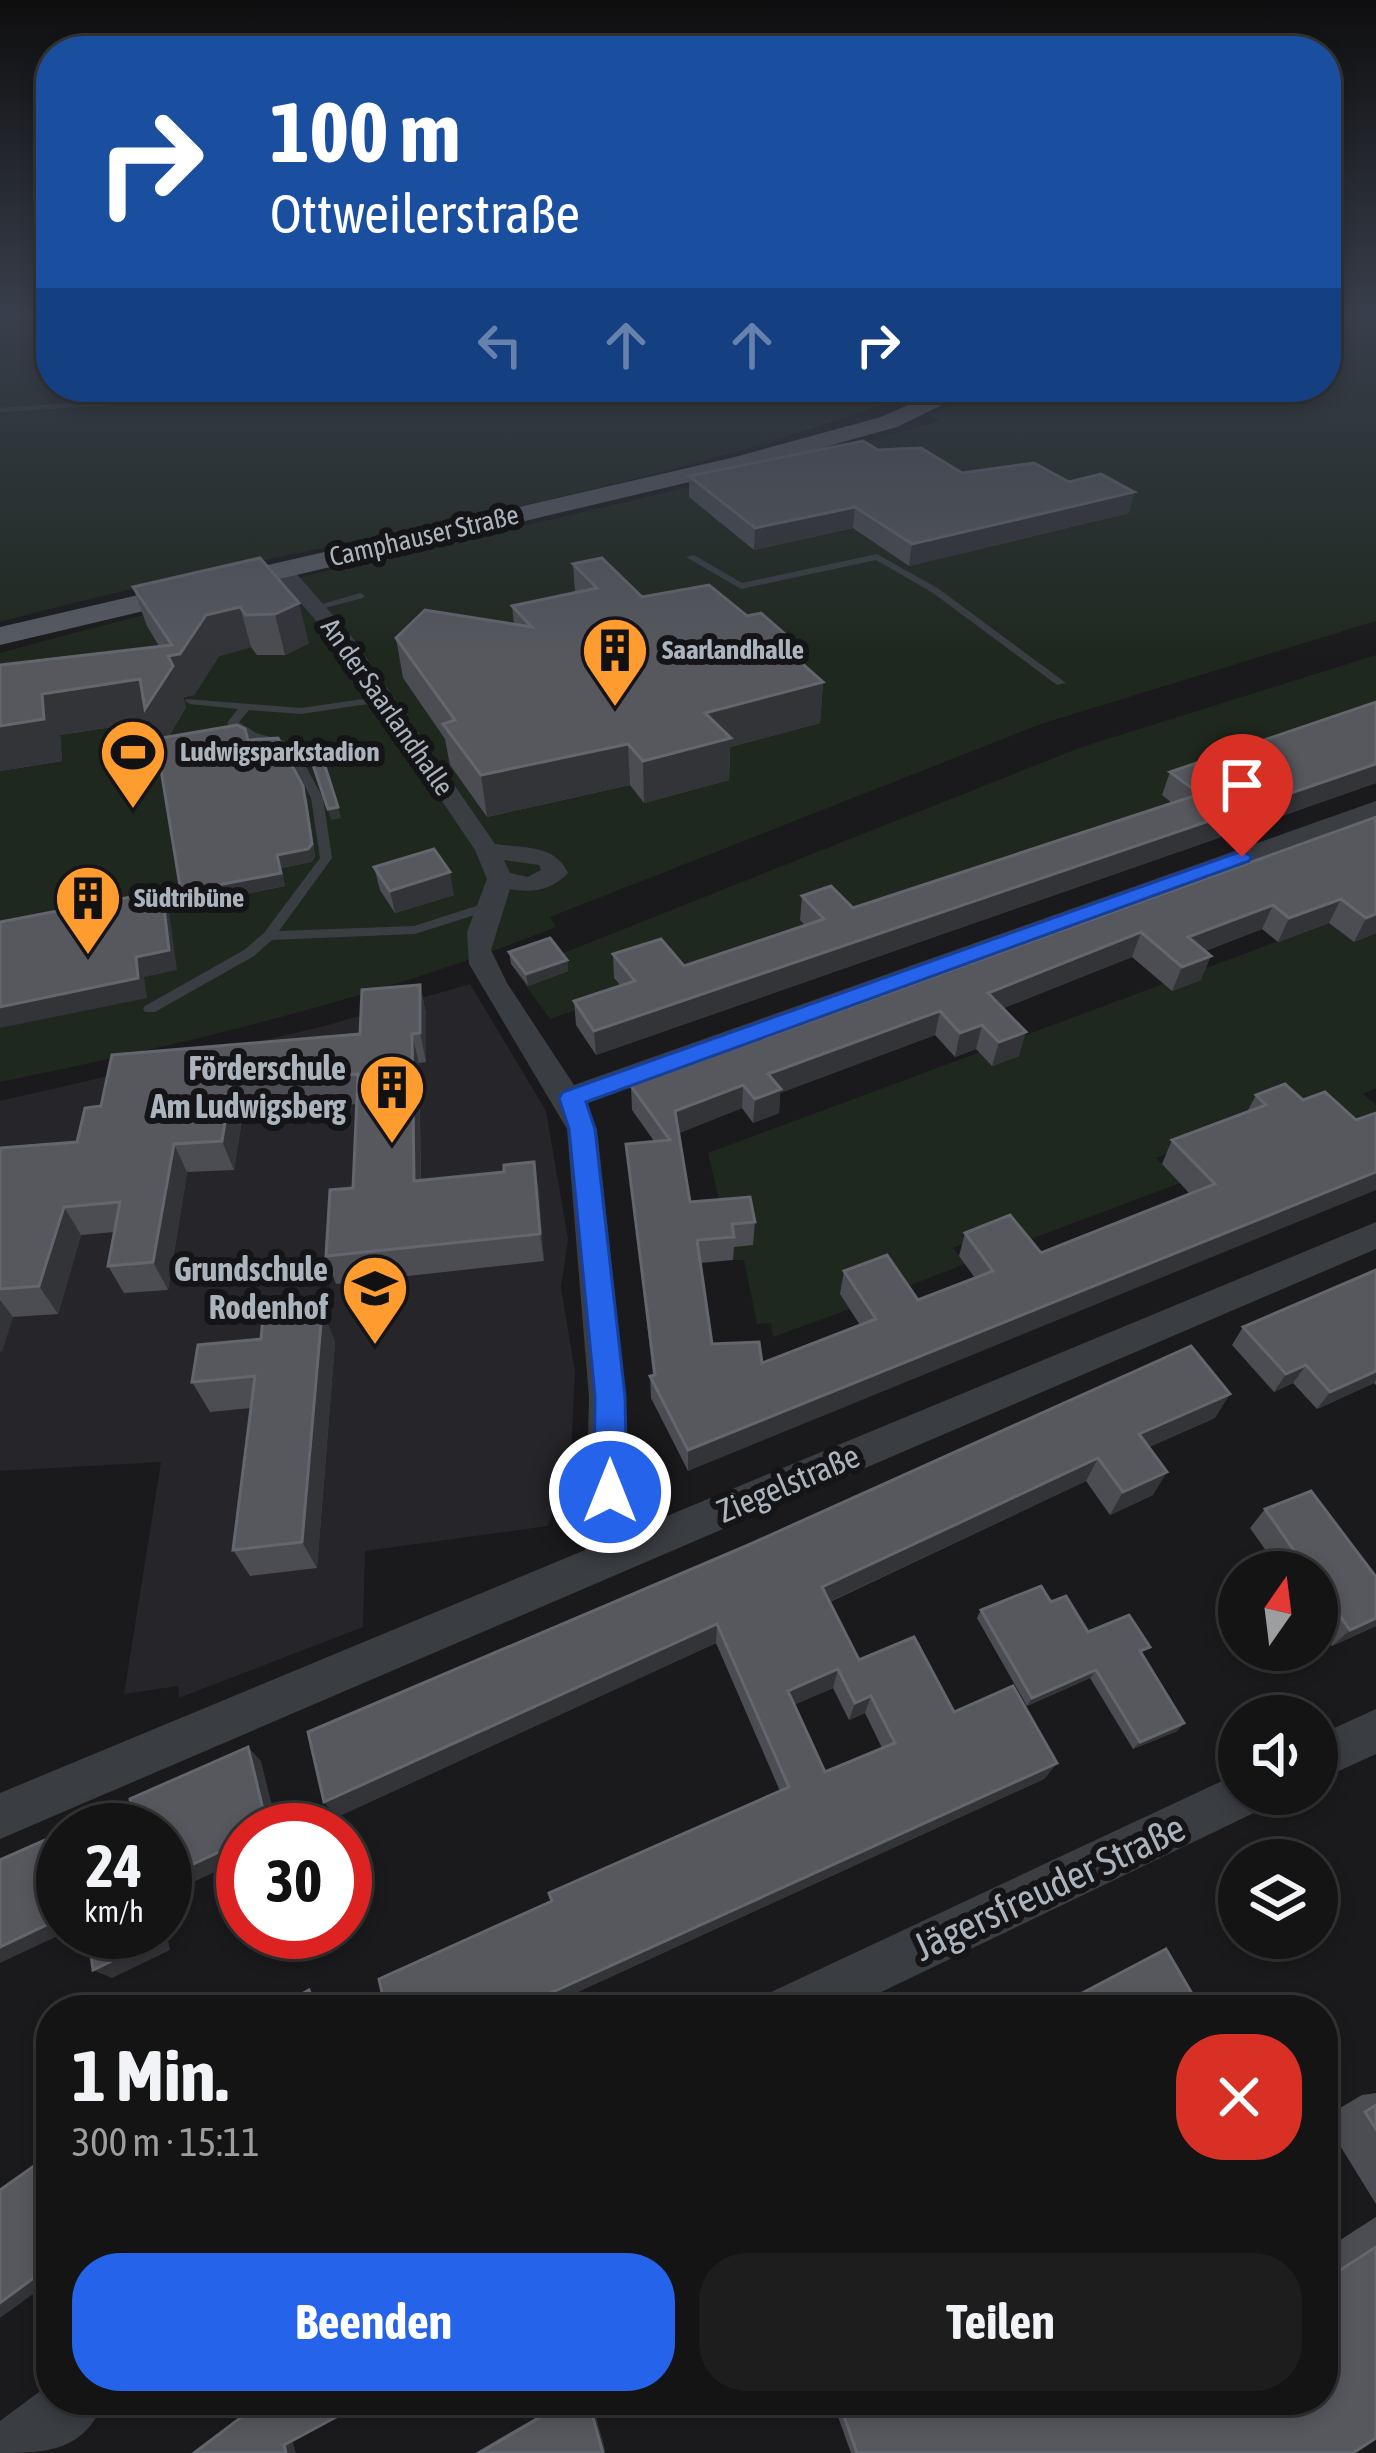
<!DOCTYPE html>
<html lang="de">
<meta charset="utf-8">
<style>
:root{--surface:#141415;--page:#1d1d1e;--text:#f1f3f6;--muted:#9d9ea0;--line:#333334;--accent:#2563eb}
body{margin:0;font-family:"Asap Condensed",sans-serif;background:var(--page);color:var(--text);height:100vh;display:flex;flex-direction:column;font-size:45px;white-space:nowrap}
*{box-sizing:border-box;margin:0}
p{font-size:39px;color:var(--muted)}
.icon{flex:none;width:66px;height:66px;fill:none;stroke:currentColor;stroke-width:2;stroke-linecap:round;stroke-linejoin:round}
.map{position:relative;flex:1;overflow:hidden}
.panel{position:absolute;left:36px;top:1995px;width:1302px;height:420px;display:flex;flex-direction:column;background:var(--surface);border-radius:48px;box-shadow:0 6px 18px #0003,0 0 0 3px var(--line)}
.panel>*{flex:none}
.guide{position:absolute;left:36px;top:36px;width:1305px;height:366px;border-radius:48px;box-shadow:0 6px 18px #0003,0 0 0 3px var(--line);background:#1a4fa0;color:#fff;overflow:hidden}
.needle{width:78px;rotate:14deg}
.controls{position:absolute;left:1218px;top:1551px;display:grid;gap:24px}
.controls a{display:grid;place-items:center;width:120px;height:120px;border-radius:50%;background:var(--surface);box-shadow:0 6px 18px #0003,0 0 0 3px var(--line);font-size:60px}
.speed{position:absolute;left:36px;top:1803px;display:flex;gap:24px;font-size:60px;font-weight:700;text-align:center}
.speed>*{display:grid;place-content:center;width:156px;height:156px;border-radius:50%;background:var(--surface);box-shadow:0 6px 18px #0003,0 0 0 3px var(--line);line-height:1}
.speed small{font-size:30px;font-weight:400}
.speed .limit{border:18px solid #d22;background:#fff;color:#111}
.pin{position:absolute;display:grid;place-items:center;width:102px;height:102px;color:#fff;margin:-123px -51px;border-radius:50% 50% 50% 0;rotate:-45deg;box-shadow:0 0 12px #0007}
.pin .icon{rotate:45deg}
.me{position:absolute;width:132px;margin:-66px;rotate:0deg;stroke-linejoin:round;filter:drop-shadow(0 0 9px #0008)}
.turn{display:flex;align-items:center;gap:42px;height:252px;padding:0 36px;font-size:54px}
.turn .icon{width:156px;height:156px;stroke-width:2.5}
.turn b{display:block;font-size:84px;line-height:102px}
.lanes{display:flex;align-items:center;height:114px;padding:0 36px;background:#0003;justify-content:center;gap:60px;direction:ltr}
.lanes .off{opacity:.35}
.round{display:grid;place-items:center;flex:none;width:126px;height:126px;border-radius:48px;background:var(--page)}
.headline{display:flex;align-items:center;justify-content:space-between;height:204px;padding:0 36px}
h1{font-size:72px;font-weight:700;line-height:90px}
.cta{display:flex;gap:24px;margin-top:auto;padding:24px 36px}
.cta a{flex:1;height:138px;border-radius:48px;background:var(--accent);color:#fff;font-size:48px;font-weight:700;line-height:138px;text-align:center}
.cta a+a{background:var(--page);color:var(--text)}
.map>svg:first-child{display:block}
</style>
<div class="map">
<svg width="1376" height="2453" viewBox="0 0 1376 2453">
<rect width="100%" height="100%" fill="#1a1a1c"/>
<path fill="#26262a" d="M470 984 546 1111 568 1239 561 1287 575 1371 571 1454 548 1526 365 1551 363 1627 179 1698 178 1686 124 1694 161 1462 0 1471V1101L321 1027Z"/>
<g fill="#1f281f">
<path d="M0 312H51V387H929C631 504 308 539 0 622Z"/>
<path d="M1326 312H1376V621L1041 724 550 917 556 927C375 999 190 1043 0 1082V653C311 567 629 510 940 421L929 415 989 387H1326Z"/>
<path d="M1376 655V730L811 932 673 977 615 978 626 993 550 1019 516 972 1079 748Z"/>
<path d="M1376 905V1088L1363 1094 1376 1105V1117L1179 1148 1156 1158 1180 1183 1009 1247 974 1239 953 1248 965 1264 892 1292 841 1294 850 1309 773 1337 771 1323 757 1324 744 1260H733L708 1153Z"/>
</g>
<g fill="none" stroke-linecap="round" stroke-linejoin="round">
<path stroke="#2e3c42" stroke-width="4.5" d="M0 410 341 387"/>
<g fill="#3a3d42" fill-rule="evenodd">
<path d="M877 554 939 589 1066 683 1057 685 933 593 876 560 741 589 686 557 694 555 742 583Z"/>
<path d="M360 593 365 596 363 598 317 610 312 607Z"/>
<path d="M384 696 388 697V701L301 714 249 710 239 722 256 733 293 743 323 798 332 858 279 931 414 926 492 901 499 905 497 908 415 934 272 940 254 956 155 1012H145L143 1009 145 1006 244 950 264 933 320 858 311 798 285 747 248 737 229 725 227 723 238 709 190 704 185 701 186 699 301 708Z"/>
</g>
<g fill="#3a3d42" fill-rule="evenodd">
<path d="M274 564H288L352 637 495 844C524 848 555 844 568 873 551 891 532 893 510 889L491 950 507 983 574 1085 1376 801V816L585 1104 597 1129 626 1398V1533L1376 1222V1249L0 1839V1793L585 1550 589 1398 567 1129 469 964 467 932 487 879 475 850 337 645 274 572ZM504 860 539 865 541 870 528 877 510 873Z"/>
<path d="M1376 1709V1754L1317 1781V1736Z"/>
<path d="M1239 1773V1794H1267L1260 1810 844 2010H764L771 1992Z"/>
<path d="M51 2383V2400H105C84 2451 49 2453 0 2453V2421Z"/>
</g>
<path fill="#565a61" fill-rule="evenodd" d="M949 387H979L897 427 749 468 0 645V627L735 457 881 417Z"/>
</g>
<g fill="#4b4d52" fill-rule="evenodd">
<path d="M878 450 962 473 1069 482 1134 492 1129 513 909 566 853 528 754 550 689 497V476Z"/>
<path d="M260 558 309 643 285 655H257L251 647 219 656 194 695 183 697 186 707 169 736 248 740 307 799 315 857 311 862 281 868 285 886 186 906 181 892 156 739 150 721 60 735 62 761 0 771V665L159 646 147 626 133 587Z"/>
<path d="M573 564 642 597 800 662 823 682 820 723 730 747 729 780 644 803 630 785 487 817 450 765 445 739 403 678 396 638 514 624 512 606 575 592Z"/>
<path d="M1376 702V783L596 1055 576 1025 574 1001 620 985 614 978 613 954 684 966 805 925 800 920 802 896 853 908 1172 803 1162 795 1170 772Z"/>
<path d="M1376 817V933L1354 942 1329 923 1278 942 1262 929 1205 951 1201 980 1172 991 1132 957 1003 1008 1019 1056 992 1066 976 1049 955 1057 935 1035 780 1093 779 1113 753 1123 742 1108 678 1133 690 1202 755 1222 753 1245 734 1247 733 1260 700 1263 712 1344 762 1363 860 1325 840 1294 844 1271 918 1300 975 1278 959 1256 965 1233 1041 1253 1190 1194 1162 1164 1172 1140 1247 1112 1256 1095 1303 1100 1356 1120 688 1471 651 1398 650 1376 653 1375 626 1144 654 1141 632 1110 631 1086Z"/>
<path d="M374 867 454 895 395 913 380 890Z"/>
<path d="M509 952 567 960 568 971 528 986 511 964Z"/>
<path d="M420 985 426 1014V1062L419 1063 421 1180 504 1172 534 1162 544 1261 336 1284 326 1256 353 1188 357 1104 243 1113 234 1170 187 1172 168 1290 124 1293 108 1266 114 1232 81 1235 58 1314 13 1317 0 1352V1148L77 1142 101 1106 360 1034Z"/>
<path d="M1376 1270V1385L1374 1383 1317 1409 1293 1383 1274 1392 1232 1345 1243 1327Z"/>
<path d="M322 1312 335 1342 317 1568 250 1576 233 1550 251 1408 210 1412 192 1382 261 1339Z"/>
<path d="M1215 1418 1149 1447 1153 1495 1110 1515 1086 1481 830 1602 859 1660 954 1712 1057 1763 1044 1779 538 2010H386L552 1901 780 1791 716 1643 337 1817 324 1802 308 1732ZM833 1688 849 1720 865 1713 882 1748 825 1772 795 1704Z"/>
<path d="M1265 1509 1376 1577V1626L1332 1646 1317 1624V1572H1281L1250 1528Z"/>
<path d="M981 1610 1088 1632 1144 1655H1142L1184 1723 1177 1731 1133 1749 1090 1678 1027 1706 977 1618Z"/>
<path d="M1376 2093V2204L1323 2118 1362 2095Z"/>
<path d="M1376 2217V2438L1353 2453H851L832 2400H1323V2251Z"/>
<path d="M566 2400H591L605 2450 604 2453H475Z"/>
</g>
<g fill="#333438">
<path d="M1134 492 1129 513 909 566 912 544Z"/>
<path d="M855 507 853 528 754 550 755 528Z"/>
<path d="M299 603 309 643 285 655 275 614Z"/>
<path d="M240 607 251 647 219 656 194 695 183 697 186 707 160 751 150 721 60 735 62 761 0 771V726L42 694 168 656 206 615Z"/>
<path d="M801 648 798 689 788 651Z"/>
<path d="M823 682 820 723 730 747 729 780 644 803 643 761 705 713Z"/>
<path d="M628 744 630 785 487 817 481 775Z"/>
<path d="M1376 764V783L596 1055 594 1031Z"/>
<path d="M303 786 315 857 311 862 281 868 285 886 186 906 181 892 277 855Z"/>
<path d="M338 807 341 818 331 820 328 809Z"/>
<path d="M450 872 454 895 395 913 390 891Z"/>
<path d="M162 891 169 911 177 970 144 977 147 998 0 1028V1007L136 957Z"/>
<path d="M1341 899 1329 923 1278 942 1289 918Z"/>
<path d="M1273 905 1262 929 1178 961 1188 937Z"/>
<path d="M1376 914V933L1354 942 1366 918Z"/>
<path d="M1141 932 1132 957 982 1017 988 993Z"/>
<path d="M1211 956 1201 980 1172 991 1182 967Z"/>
<path d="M567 960 568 971 528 986 526 974Z"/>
<path d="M420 985 426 1014V1062L420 1033Z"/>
<path d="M940 1011 935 1035 780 1093 779 1113 753 1123 755 1099 768 1074Z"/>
<path d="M982 1025 976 1049 955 1057 960 1033Z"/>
<path d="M1026 1032 1019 1056 992 1066 999 1042Z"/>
<path d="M412 1034 419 1063 421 1209 414 1181Z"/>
<path d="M231 1084 243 1113 234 1170 222 1141Z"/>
<path d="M743 1085 742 1108 675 1135V1111Z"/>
<path d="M174 1144 187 1172 168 1290 153 1262Z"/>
<path d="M534 1162 539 1190 544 1261 540 1234Z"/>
<path d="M1376 1172V1190L688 1471V1450Z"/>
<path d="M64 1207 81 1235 58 1314 39 1286Z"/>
<path d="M0 1300 13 1317 2 1352 0 1350Z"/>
<path d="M322 1312 335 1342 317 1568 302 1542Z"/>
<path d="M1306 1365 1293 1383 1274 1392 1286 1374Z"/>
<path d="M1376 1371V1380L1374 1383 1317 1409 1330 1392Z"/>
<path d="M1230 1394 1215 1418 1126 1457 1139 1434Z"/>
<path d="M1098 1458 1086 1481 818 1607 822 1587Z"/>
<path d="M1167 1472 1153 1495 1110 1515 1123 1492Z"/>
<path d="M1376 1618V1626L1332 1646 1350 1630Z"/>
<path d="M717 1624 716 1643 337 1817 324 1802Z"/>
<path d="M838 1669 833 1688 785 1709 788 1691Z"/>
<path d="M1096 1670 1090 1678 1027 1706 1032 1698Z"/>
<path d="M871 1696 865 1713 849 1720 855 1703Z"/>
<path d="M1184 1723 1177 1731 1133 1749 1140 1742Z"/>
<path d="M248 1747 261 1761 278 1830H267Z"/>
<path d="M1057 1763 1044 1779 538 2010H513Z"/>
<path d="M243 1841V1859L165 1895V1877Z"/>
<path d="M63 1917V1932H66L0 1963V1947Z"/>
<path d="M165 1925 170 1950 112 1978 93 1970 151 1932H165Z"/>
<path d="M309 1990 327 2001 330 2010H315Z"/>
<path d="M51 2265V2281L0 2318V2303Z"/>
<path d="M588 2400H591L605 2450 604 2453Z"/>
<path d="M292 2440 296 2453H286L284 2445Z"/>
</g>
<g fill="#56585e" stroke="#63666c" stroke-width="3" fill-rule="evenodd">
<path d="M863 441 878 450 921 448 962 473 1034 463 1069 482 1101 474 1134 492 912 544 855 507 755 528 689 476Z"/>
<path d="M260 558 299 603 275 614 246 615 240 607 206 615 180 654 168 656 173 666 145 709 140 679 42 694 44 719 0 726V665L172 645 133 587Z"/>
<path d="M602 558 642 597 709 585 747 616 761 613 801 648 788 651 823 682 705 713 731 738 643 761 628 744 481 775 443 724 455 720 396 638 425 610 532 627 512 606 597 588 573 564Z"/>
<path d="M1376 702V764L594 1031 574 1001 635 981 613 954 661 939 684 966 824 919 802 896 831 886 853 908 1200 794 1170 772Z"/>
<path d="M237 725 245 729 248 740 278 738 303 786 312 844 308 849 277 855 281 873 181 892 156 739Z"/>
<path d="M324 763 338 807 328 809 313 765Z"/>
<path d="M1376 817V914L1366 918 1341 899 1289 918 1273 905 1188 937 1211 956 1182 967 1141 932 988 993 1026 1032 999 1042 982 1025 960 1033 940 1011 768 1074 781 1089 755 1099 743 1085 675 1111 690 1202 750 1197 755 1222 732 1224 734 1237 697 1240 712 1344 759 1342 762 1363 876 1319 844 1271 887 1255 918 1300 993 1271 965 1233 1010 1215 1041 1253 1215 1184 1172 1140 1266 1105 1256 1095 1285 1084 1303 1100 1325 1092 1356 1120 1376 1113V1172L688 1450 650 1376 655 1375 626 1144 670 1140 631 1086Z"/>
<path d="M434 849 450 872 390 891 374 867Z"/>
<path d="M162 891 169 950 136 957 138 978 0 1007V922Z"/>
<path d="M550 938 567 960 526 974 509 952Z"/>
<path d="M420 985V1033L412 1034 414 1181 504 1172V1165L534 1162 540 1234 326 1256 330 1190 353 1188 358 1074 231 1084 222 1141 174 1144 153 1262 108 1266 120 1202 64 1207 39 1286 0 1289V1148L77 1142 85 1108 101 1106 112 1055 360 1034 362 990Z"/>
<path d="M1376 1270V1371L1330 1392 1306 1365 1286 1374 1243 1327Z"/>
<path d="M322 1312 302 1542 233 1550 255 1376 192 1382 198 1345 261 1339 263 1317Z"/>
<path d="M1191 1346 1230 1394 1139 1434 1167 1472 1123 1492 1098 1458 822 1587 859 1660 914 1637 954 1712 1013 1686 1057 1763 513 2010H386L379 1979 552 1901 549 1893 789 1787 717 1624 324 1802 308 1732 746 1546ZM838 1669 855 1703 871 1696 895 1743 825 1772 788 1691Z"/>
<path d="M1311 1491 1376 1577V1618L1350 1630 1317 1583V1572H1309L1265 1509Z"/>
<path d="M1041 1586 1051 1602 1066 1596 1088 1632 1129 1615 1150 1647 1140 1651 1184 1723 1140 1742 1096 1670 1032 1698 981 1610Z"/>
<path d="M248 1747 268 1830H243V1841L165 1877V1830H135L130 1799Z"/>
<path d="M331 1823 333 1830H314Z"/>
<path d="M63 1832V1917L0 1947V1860Z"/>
<path d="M88 1932H151L153 1941 93 1970Z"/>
<path d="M1166 1949 1197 2002 1181 2010H1050Z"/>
<path d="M309 1990 315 2010H273Z"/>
<path d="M1376 2105V2129L1365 2112Z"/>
<path d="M51 2154V2265L0 2303V2190Z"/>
<path d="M1376 2247V2438L1353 2453H857L840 2405 848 2400H1130L1132 2403 1136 2400H1323V2281Z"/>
<path d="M264 2400H368L284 2445 286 2453H194Z"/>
<path d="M570 2400H588L603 2453H479Z"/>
</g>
<linearGradient id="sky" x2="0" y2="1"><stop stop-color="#0e0e0f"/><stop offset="0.48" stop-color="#383e4b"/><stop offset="1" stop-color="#383e4b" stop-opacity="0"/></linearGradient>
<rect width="1376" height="655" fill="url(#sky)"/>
<path fill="#2563eb" stroke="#184099" stroke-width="3" d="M1242 851 1252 857 1249 861 586 1102 595 1129 625 1396 627 1492 622 1502 610 1507 599 1502 594 1492 595 1396 569 1129 559 1098 563 1092Z"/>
<defs>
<symbol id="building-pin" viewBox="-11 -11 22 30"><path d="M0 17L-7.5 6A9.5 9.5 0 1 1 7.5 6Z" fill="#ff9c2f" stroke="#151518"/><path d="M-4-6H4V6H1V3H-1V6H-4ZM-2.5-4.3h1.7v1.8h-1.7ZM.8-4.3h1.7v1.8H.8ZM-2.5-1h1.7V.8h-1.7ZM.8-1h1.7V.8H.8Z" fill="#111"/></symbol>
<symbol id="stadium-pin" viewBox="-11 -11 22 30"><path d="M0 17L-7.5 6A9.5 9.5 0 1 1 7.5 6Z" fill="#ff9c2f" stroke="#151518"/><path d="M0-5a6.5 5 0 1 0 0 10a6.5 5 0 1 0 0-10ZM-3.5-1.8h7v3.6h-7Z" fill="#111"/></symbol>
<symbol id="school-pin" viewBox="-11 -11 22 30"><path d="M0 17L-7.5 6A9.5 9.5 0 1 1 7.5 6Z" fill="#ff9c2f" stroke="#151518"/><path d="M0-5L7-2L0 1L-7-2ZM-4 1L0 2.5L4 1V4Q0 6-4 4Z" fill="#111"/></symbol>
</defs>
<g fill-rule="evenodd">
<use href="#building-pin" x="577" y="612" width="76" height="104"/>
<use href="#stadium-pin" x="95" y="714" width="76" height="104"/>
<use href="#building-pin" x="50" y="860" width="76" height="104"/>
<use href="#building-pin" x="354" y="1049" width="76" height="104"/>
<use href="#school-pin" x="337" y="1250" width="76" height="104"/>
</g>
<g text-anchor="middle" stroke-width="12" stroke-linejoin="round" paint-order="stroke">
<g font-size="27" fill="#abb3bd" stroke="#151518">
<text transform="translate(424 536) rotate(-13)" y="9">Camphauser Straße</text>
<text transform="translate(387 707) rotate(55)" y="9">An der Saarlandhalle</text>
</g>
<g font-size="27" font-weight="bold" fill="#abb3bd" stroke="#151518" text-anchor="start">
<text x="662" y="659">Saarlandhalle</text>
<text x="180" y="761">Ludwigsparkstadion</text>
<text x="134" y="907">Südtribüne</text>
</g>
<g font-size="33" font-weight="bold" fill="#abb3bd" stroke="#151518" text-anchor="end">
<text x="346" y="1080">Förderschule<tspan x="346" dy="38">Am Ludwigsberg</tspan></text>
<text x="328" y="1281">Grundschule<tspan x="328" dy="38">Rodenhof</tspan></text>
</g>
<g font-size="33" fill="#abb3bd" stroke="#151518">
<text transform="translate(788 1483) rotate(-23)" y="12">Ziegelstraße</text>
</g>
<g font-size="39" fill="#abb3bd" stroke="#151518">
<text transform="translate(1049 1887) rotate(-25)" y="14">Jägersfreuder Straße</text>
</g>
</g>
</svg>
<div class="controls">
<a><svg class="needle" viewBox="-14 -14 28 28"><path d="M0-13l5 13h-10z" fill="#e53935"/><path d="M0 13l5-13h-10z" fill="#9d9ea0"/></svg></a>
<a><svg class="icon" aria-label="sound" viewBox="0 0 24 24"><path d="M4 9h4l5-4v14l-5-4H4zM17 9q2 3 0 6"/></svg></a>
<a><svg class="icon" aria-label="layers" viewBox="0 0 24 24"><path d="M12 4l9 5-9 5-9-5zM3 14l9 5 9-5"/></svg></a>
</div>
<div class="speed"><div>24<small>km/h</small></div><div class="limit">30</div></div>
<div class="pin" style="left:1242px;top:857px;background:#d93025"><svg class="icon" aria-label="arrive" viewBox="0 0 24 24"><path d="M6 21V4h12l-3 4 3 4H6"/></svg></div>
<svg class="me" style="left:610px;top:1492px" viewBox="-20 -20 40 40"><circle r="17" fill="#2563eb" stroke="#fff" stroke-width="3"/><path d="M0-11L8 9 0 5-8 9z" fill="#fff"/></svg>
<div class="guide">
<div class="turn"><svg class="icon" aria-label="right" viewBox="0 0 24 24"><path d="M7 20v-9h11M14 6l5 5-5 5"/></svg><div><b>100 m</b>Ottweilerstraße</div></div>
<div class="lanes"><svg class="icon off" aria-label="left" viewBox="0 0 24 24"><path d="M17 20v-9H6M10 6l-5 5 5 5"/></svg><svg class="icon off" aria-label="ahead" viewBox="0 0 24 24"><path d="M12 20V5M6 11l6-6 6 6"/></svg><svg class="icon off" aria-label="ahead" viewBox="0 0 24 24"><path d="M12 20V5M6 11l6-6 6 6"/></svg><svg class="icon" aria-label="right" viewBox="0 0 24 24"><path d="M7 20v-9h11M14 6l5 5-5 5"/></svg></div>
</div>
<section class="panel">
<div class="headline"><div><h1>1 Min.</h1><p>300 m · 15:11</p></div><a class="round" style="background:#d93025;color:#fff"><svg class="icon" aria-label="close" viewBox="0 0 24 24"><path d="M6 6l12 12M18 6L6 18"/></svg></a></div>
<div class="cta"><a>Beenden</a><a>Teilen</a></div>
</section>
</div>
